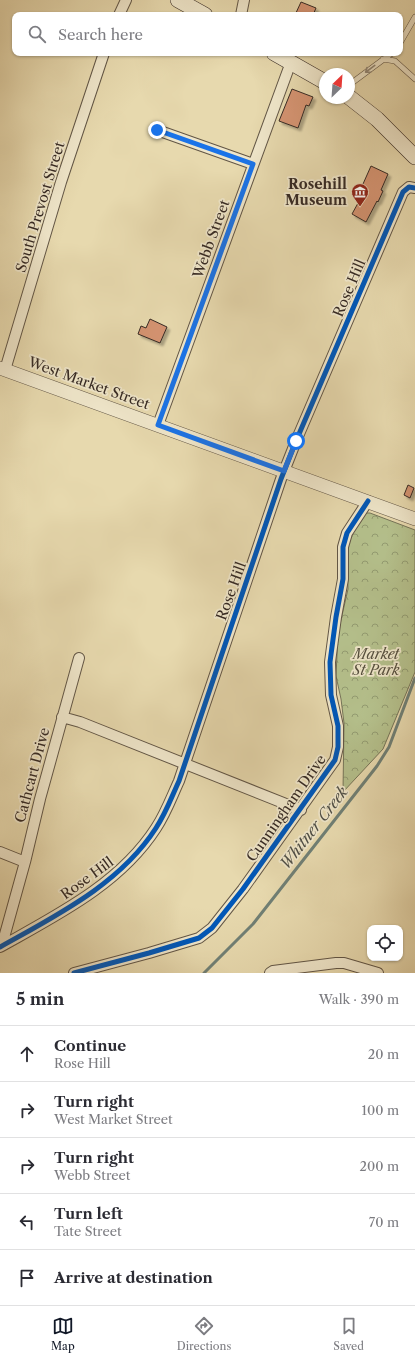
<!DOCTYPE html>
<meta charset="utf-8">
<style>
:root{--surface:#fff;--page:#f7f7f7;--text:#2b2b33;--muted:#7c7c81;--line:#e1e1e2;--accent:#111827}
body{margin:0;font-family:"Libre Caslon Text",serif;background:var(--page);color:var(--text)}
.controls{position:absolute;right:12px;bottom:12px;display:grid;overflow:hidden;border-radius:8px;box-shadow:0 1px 3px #0004}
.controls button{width:36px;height:36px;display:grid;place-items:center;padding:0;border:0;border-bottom:1px solid var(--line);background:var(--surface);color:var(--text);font:20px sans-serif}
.compass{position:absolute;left:319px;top:68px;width:36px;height:36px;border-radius:50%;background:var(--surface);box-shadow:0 1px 3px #0004;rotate:25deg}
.stop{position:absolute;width:12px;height:12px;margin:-9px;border:3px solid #1a73e8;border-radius:50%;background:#fff}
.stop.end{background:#1a73e8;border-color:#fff;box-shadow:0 1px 4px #0008}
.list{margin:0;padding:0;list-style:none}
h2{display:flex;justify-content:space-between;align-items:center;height:52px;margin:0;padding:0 16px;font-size:17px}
h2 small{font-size:13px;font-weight:400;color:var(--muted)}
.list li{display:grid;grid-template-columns:26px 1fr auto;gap:12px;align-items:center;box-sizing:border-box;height:56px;padding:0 16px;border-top:1px solid var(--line)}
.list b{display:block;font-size:15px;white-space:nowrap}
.list p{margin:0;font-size:13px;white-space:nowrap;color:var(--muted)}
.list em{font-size:13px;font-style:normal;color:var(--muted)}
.icon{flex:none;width:22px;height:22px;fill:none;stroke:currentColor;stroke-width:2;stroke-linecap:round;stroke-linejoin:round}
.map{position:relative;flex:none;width:415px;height:973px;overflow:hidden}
.search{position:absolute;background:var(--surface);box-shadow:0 1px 3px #0004;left:12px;right:12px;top:12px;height:44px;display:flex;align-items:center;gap:10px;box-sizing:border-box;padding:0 14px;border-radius:8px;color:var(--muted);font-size:15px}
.sheet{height:332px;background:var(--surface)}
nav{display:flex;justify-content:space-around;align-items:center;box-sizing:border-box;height:56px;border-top:1px solid var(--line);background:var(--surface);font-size:11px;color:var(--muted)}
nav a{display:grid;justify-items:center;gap:2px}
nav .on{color:var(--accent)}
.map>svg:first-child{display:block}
.park{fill:url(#park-crowns);stroke:#757458}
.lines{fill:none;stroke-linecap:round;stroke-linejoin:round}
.stream{stroke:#708076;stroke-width:3}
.building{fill:#d49371;stroke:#362a24;filter:url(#shadow)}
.service-casing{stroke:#625646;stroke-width:6}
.minor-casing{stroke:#625646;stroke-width:12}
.tertiary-casing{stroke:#625646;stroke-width:14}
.secondary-casing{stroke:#362a24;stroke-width:16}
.service{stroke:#efe6ca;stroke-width:5}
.minor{stroke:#efe6ca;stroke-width:10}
.tertiary{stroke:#efe6ca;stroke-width:13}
.secondary{stroke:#efe6ca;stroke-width:15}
.cycleway-casing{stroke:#efe6ca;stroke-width:8}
.cycleway{stroke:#0057b8;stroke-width:5}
.oneway{stroke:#928877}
.route{stroke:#1a73e8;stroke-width:5}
.labels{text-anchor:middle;stroke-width:3.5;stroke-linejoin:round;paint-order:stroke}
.poi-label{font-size:14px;font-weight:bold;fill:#362a24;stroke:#efe6ca;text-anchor:end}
.street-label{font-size:14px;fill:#362a24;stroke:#efe6ca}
.park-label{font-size:14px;font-style:italic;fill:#564f3e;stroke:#efe6ca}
.water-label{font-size:15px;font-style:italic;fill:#4e4e46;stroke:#efe6ca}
</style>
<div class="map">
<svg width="415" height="973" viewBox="0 0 415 973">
<defs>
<pattern id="park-crowns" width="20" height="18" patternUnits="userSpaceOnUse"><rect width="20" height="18" fill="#b4bf8b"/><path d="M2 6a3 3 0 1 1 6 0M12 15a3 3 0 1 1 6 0" fill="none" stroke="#939b71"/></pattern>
<filter id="shadow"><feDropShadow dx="3" dy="3" stdDeviation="1" flood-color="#0004"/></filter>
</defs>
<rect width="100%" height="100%" fill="#e7d9ae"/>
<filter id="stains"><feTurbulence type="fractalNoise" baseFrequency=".005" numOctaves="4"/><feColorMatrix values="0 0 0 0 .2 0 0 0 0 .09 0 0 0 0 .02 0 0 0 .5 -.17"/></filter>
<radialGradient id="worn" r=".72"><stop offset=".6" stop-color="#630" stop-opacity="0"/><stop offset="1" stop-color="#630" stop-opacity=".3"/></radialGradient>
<path class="park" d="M365,513H370L415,530V672L383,749L343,792L344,723L341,699L336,676L338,633L348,589L347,559V546L353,532Z"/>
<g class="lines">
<path class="stream" d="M204,973L253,924L377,766L389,747L415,678"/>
</g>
<path class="building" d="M301,2L316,8L313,15H295Z
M292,89L313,97L309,106L306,105L298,128L279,121Z
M371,166L388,174L381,190L383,191L378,202L377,201L366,222L352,214L363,194L359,193Z
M150,319L167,327L160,343L138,334L141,326L146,328Z
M408,485L414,488L410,498L404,495Z"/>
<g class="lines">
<g class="service-casing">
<path id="service" d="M400,43L415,17
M383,59L395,61L415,79
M349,85L392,53"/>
</g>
<g class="minor-casing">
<path id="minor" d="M119,15L126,0
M241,15L244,0
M157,130L253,164
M5,370L61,182L104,53
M158,425L291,62
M62,717L80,722L301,810
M0,852L25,862
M2,945L25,862L40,799L79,658
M0,947C57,915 120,884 156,828C166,813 172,796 179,781L281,479L296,441L403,192L409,187L415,188
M74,973L149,953L199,938L212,928L243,889L335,760L338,747V726L331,695L330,662L336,617L343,579V547L347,533L368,501
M270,973L273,971L336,963H344L378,973"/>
</g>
<g class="tertiary-casing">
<path id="tertiary" d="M0,368L415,519"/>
</g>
<g class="secondary-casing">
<path id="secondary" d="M178,0L205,15
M274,53L325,82
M349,97L377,119L415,157"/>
</g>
<use href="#service" class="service"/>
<use href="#minor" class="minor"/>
<use href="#tertiary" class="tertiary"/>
<use href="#secondary" class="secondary"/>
<g class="cycleway-casing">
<path id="cycleway" d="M0,947C57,915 120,884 156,828C166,813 172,796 179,781L281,479L296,441L403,192L409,187L415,188
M74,973L149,953L199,938L212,928L243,889L335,760L338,747V726L331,695L330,662L336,617L343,579V547L347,533L368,501"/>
</g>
<use href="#cycleway" class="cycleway"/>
</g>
<defs><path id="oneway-shaft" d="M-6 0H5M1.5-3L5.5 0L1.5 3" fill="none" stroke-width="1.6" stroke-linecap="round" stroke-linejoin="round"/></defs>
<use class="oneway" href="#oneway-shaft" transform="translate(370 69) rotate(143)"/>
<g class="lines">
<path class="route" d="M157,130L253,164L158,425L284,471L296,441"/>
</g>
<defs>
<g id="museum-pin" transform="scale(0.9)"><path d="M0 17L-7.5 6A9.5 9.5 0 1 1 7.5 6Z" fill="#8f2418" stroke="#efe6ca"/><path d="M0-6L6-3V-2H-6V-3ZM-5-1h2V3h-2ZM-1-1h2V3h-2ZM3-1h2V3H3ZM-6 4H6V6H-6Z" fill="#fff"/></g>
</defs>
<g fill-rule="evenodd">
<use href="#museum-pin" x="360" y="192"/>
</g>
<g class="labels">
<g class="poi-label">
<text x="347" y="189">Rosehill<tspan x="347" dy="16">Museum</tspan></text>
</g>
<g class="street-label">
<text transform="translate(40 207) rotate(-73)" y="5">South Prevost Street</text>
<text transform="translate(211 239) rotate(-70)" y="5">Webb Street</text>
<text transform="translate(349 288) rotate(-67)" y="5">Rose Hill</text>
<text transform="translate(89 383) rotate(20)" y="5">West Market Street</text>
<text transform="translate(231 591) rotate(-70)" y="5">Rose Hill</text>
<text transform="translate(32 775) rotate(-75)" y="5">Cathcart Drive</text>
<text transform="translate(286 808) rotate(-55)" y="5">Cunningham Drive</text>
<text transform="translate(87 878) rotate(-36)" y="5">Rose Hill</text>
</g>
<g class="park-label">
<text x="376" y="659">Market<tspan x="376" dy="16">St Park</tspan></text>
</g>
<g class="water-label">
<text transform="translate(314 828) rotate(-52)" y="5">Whitner Creek</text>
</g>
</g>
<rect width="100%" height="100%" filter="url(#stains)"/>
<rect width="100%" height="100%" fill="url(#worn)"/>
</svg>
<div class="controls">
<button><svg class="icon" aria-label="locate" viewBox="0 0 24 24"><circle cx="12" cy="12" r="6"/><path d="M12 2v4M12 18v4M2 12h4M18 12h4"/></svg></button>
</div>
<svg class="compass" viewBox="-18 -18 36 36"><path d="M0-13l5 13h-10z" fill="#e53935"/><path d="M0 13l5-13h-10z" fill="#7c7c81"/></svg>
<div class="stop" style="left:296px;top:441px"></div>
<div class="stop end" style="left:157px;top:130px"></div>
<div class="search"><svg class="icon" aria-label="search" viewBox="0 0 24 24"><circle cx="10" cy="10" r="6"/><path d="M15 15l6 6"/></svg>Search here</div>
</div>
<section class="sheet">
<h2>5 min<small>Walk · 390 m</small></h2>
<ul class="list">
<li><svg class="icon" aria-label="ahead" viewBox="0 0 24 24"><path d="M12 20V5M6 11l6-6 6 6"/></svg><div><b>Continue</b><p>Rose Hill</p></div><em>20 m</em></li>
<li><svg class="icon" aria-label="right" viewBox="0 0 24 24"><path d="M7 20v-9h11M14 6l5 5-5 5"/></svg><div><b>Turn right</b><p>West Market Street</p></div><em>100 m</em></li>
<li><svg class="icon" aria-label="right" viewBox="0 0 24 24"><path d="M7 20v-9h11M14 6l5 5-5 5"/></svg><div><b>Turn right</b><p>Webb Street</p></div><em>200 m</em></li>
<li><svg class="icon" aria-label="left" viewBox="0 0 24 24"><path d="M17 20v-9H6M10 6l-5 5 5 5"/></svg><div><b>Turn left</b><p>Tate Street</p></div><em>70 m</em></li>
<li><svg class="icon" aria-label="arrive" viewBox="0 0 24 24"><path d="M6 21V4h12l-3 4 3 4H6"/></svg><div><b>Arrive at destination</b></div></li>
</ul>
</section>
<nav>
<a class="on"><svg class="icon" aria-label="map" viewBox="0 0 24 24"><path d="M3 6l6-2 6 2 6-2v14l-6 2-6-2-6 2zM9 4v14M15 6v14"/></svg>Map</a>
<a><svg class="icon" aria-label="directions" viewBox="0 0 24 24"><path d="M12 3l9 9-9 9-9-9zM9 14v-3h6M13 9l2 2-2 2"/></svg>Directions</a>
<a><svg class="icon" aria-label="saved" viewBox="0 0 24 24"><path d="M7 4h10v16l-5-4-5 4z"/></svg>Saved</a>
</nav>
